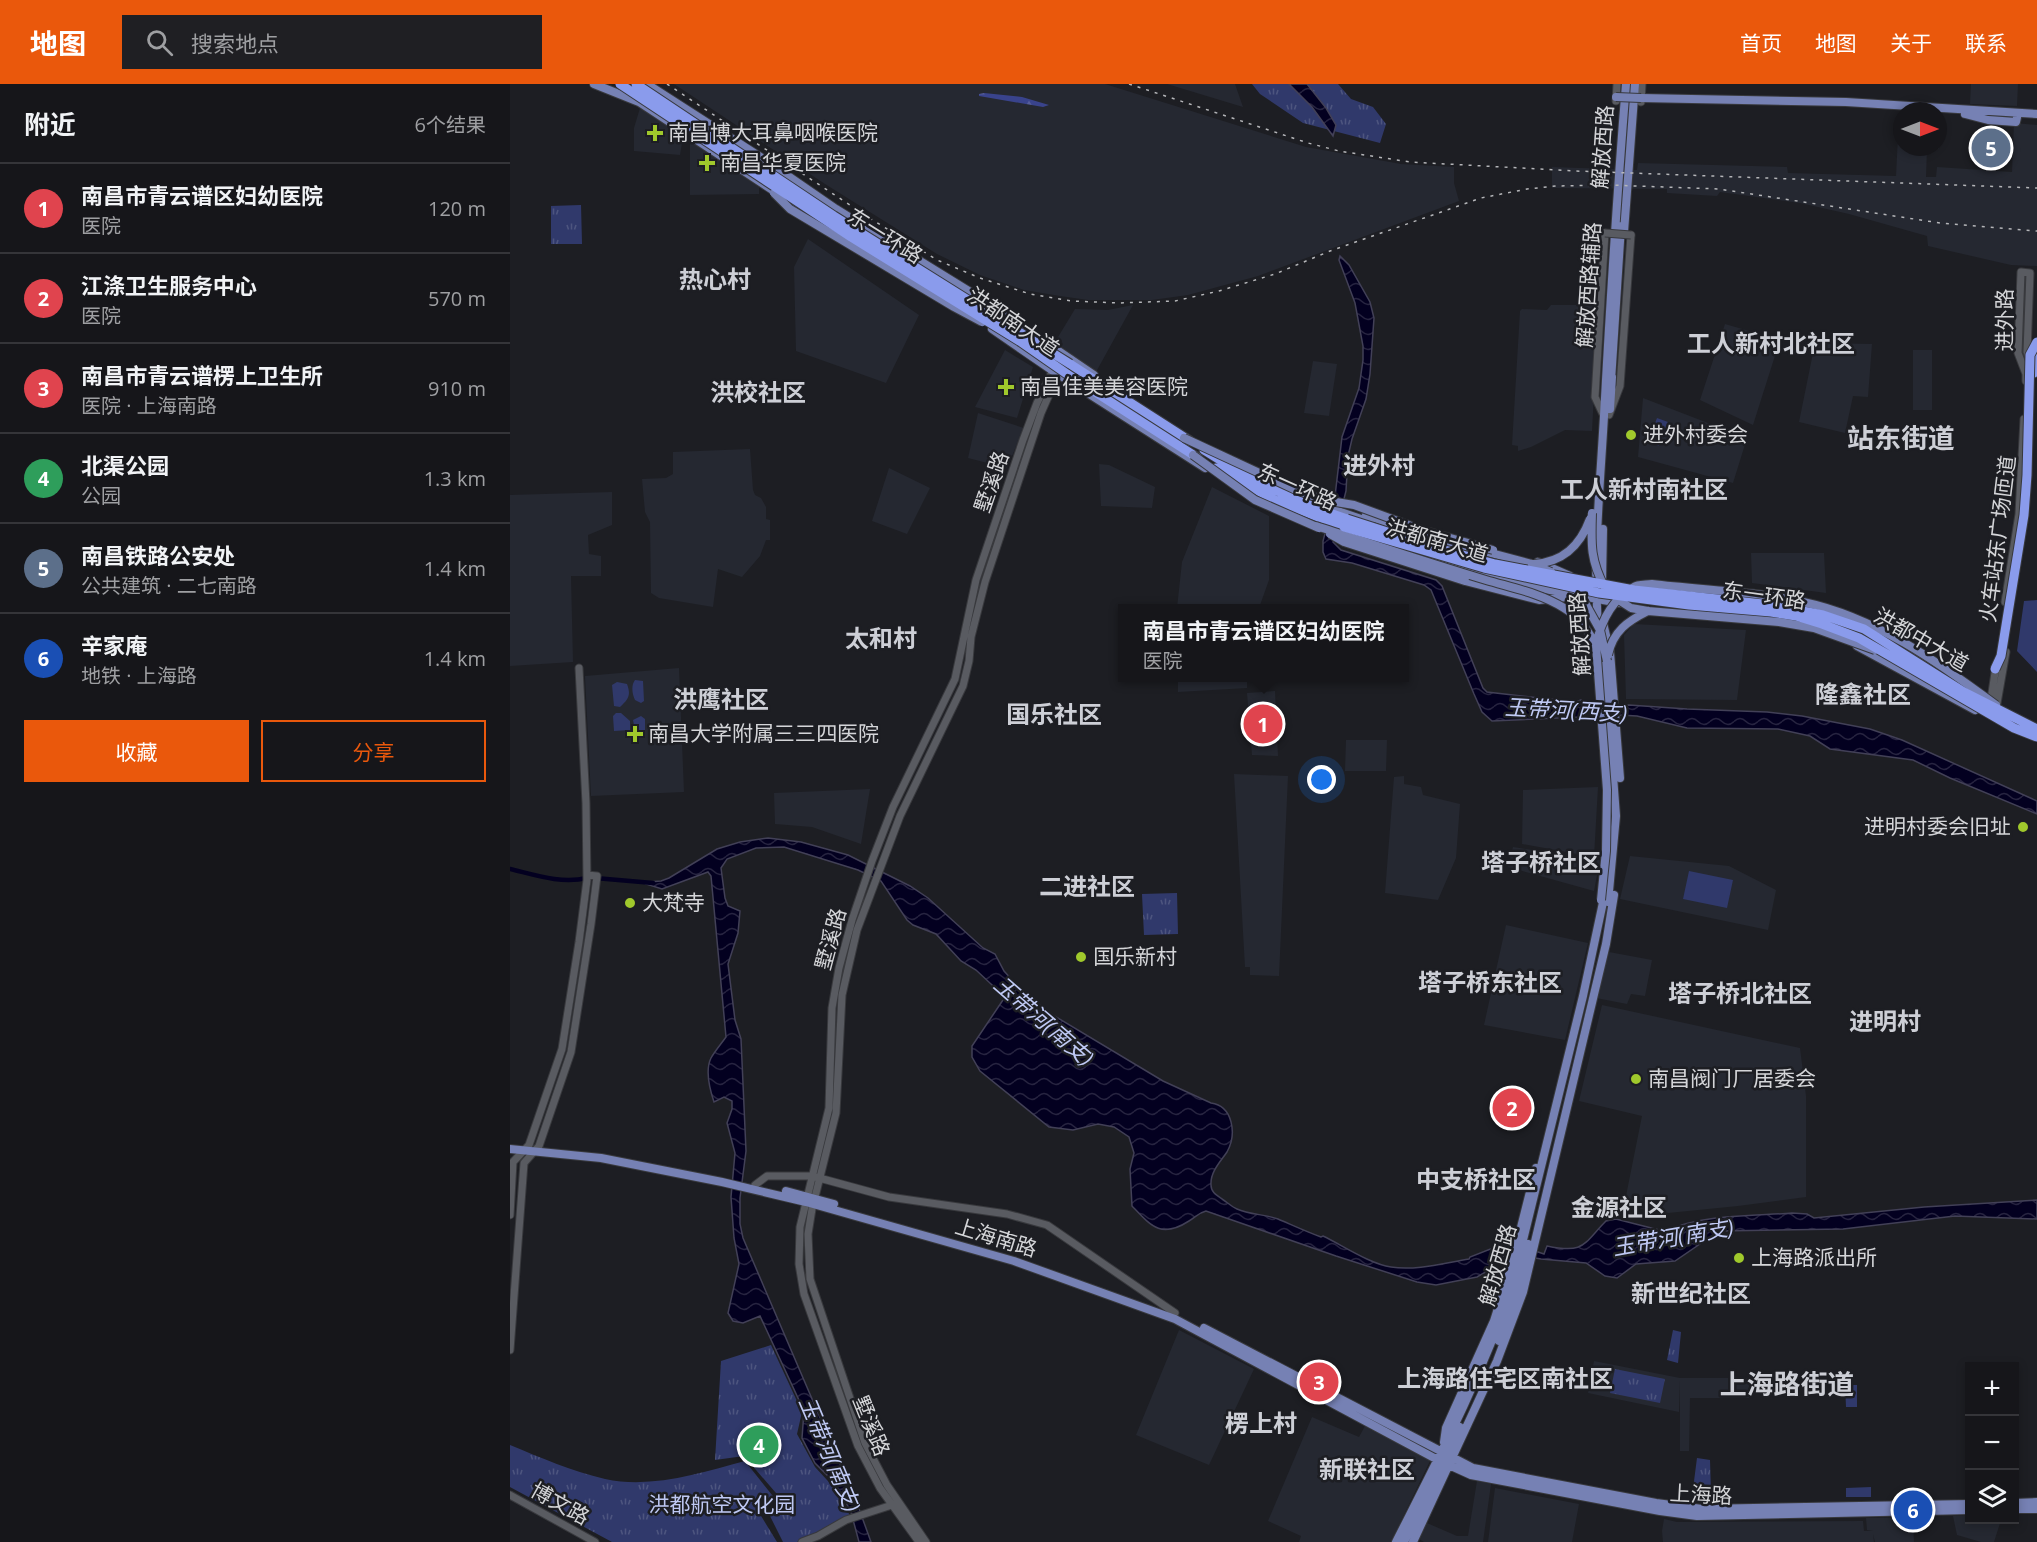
<!DOCTYPE html>
<html lang="zh">
<meta charset="utf-8">
<style>
:root{--surface:#16161a;--page:#1f1f23;--text:#f1f3f6;--muted:#9e9fa2;--line:#353539;--accent:#ea580c}
body{margin:0;font-family:"Open Sans","Noto Sans SC",sans-serif;background:var(--page);color:var(--text)}
.controls{position:absolute;right:18px;bottom:18px;display:grid;overflow:hidden;border-radius:0px;box-shadow:0 3px 9px #0003}
.controls button{width:54px;height:54px;display:grid;place-items:center;padding:0;border:0;border-bottom:2px solid var(--line);background:var(--surface);color:var(--text);font:30px sans-serif}
.compass{position:absolute;left:1383px;top:18px;width:54px;height:54px;border-radius:50%;background:var(--surface);box-shadow:0 3px 9px #0003;rotate:90deg}
.you{position:absolute;left:812px;top:696px;width:21px;height:21px;margin:-15px;border:4px solid #fff;border-radius:50%;background:#1a73e8;box-shadow:0 0 0 9px #1a73e833}
.badge{display:grid;place-items:center;width:39px;height:39px;border-radius:50%;background:var(--accent);color:#fff;font-size:20px;font-weight:700}
.pin{position:absolute;translate:-50% -50%;border:3px solid #fff;box-shadow:0 2px 6px #0006}
.popup{position:absolute;left:608px;top:520px;width:291px;height:78px;box-sizing:border-box;display:grid;place-content:center;border-radius:0px;background:var(--surface);filter:drop-shadow(0 2px 4px #0005);font-size:20px;white-space:nowrap;color:var(--muted)}
.popup b{font-size:22px;color:var(--text)}
.popup::after{content:'';position:absolute;left:50%;top:100%;margin-left:-12px;border:12px solid transparent;border-top-color:var(--surface)}
.list{margin:0;padding:0;list-style:none}
h2{display:flex;justify-content:space-between;align-items:center;height:78px;margin:0;padding:0 24px;font-size:26px}
h2 small{font-size:20px;font-weight:400;color:var(--muted)}
.list li{display:grid;grid-template-columns:39px 1fr auto;gap:18px;align-items:center;box-sizing:border-box;height:90px;padding:0 24px;border-top:2px solid var(--line)}
.list b{display:block;font-size:22px;white-space:nowrap}
.list p{margin:0;font-size:20px;white-space:nowrap;color:var(--muted)}
.list em{font-size:20px;font-style:normal;color:var(--muted)}
.actions{display:flex;gap:12px;padding:18px 24px}
.actions a{flex:1;padding:14px 0;border:2px solid var(--accent);border-radius:0px;text-align:center;font-size:21px;color:var(--accent)}
.actions .main{background:var(--accent);color:#fff}
.icon{flex:none;width:33px;height:33px;fill:none;stroke:currentColor;stroke-width:2;stroke-linecap:round;stroke-linejoin:round}
.map{position:relative;flex:none;width:1527px;height:1458px;overflow:hidden}
header{display:flex;align-items:center;gap:36px;box-sizing:border-box;height:84px;padding:0 30px;background:var(--accent);color:#fff}
header strong{font-size:28px}
nav{display:flex;gap:33px;margin-inline-start:auto;font-size:21px}
.search{width:420px;height:54px;background:var(--page);display:flex;align-items:center;gap:15px;box-sizing:border-box;padding:0 21px;border-radius:0px;color:var(--muted);font-size:22px}
main{display:flex}
aside{flex:1;background:var(--surface)}
.map>svg:first-child{display:block}
.built{fill:#252831}
.grass{fill:#30396b}
.forest{fill:url(#forest-firs)}
.park{fill:url(#park-tufts)}
.water{fill:url(#water-waves);stroke:#424057;stroke-width:1.5}
.lines{fill:none;stroke-linecap:round;stroke-linejoin:round}
.canal{stroke:#030020;stroke-width:4.5}
.minor-casing{stroke:#38393d;stroke-width:9}
.major-casing{stroke:#38393d;stroke-width:10}
.highway-casing{stroke:#38393d;stroke-width:11}
.minor{stroke:#595b61;stroke-width:7}
.major{stroke:#7681b4;stroke-width:8}
.highway{stroke:#8a9bec;stroke-width:9}
.rail{stroke:#b5b6b9;stroke-width:1.5;stroke-dasharray:3 6;stroke-linecap:butt}
.minor-bridge-casing{stroke:#38393d;stroke-width:9;stroke-linecap:butt}
.major-bridge-casing{stroke:#38393d;stroke-width:10;stroke-linecap:butt}
.highway-bridge-casing{stroke:#38393d;stroke-width:11;stroke-linecap:butt}
.minor-bridge{stroke:#595b61;stroke-width:7}
.major-bridge{stroke:#7681b4;stroke-width:8}
.highway-bridge{stroke:#8a9bec;stroke-width:9}
.poi-dot{fill:#a0c92c;stroke:#1d1e23;stroke-width:2}
.labels{text-anchor:middle;stroke-width:5;stroke-linejoin:round;paint-order:stroke}
.poi-label{font-size:21px;fill:#d4d5d8;stroke:#1d1e23;text-anchor:start}
.street-label{font-size:21px;fill:#d4d5d8;stroke:#1d1e23}
.park-label{font-size:21px;fill:#bec8f3;stroke:#1d1e23}
.water-label{font-size:22px;font-style:italic;fill:#bfc9f4;stroke:#1d1e23}
.quarter-label{font-size:24px;font-weight:bold;fill:#cdcfd6;stroke:#1d1e23}
.district-label{font-size:27px;font-weight:bold;fill:#cdcfd6;stroke:#1d1e23}
</style>
<header>
<strong>地图</strong>
<div class="search"><svg class="icon" aria-label="search" viewBox="0 0 24 24"><circle cx="10" cy="10" r="6"/><path d="M15 15l6 6"/></svg>搜索地点</div>
<nav><a>首页</a><a>地图</a><a>关于</a><a>联系</a></nav>
</header>
<main>
<aside>
<h2>附近<small>6个结果</small></h2>
<ul class="list">
<li><span class="badge" style="background:#e0444e">1</span><div><b>南昌市青云谱区妇幼医院</b><p>医院</p></div><em>120 m</em></li>
<li><span class="badge" style="background:#e0444e">2</span><div><b>江涤卫生服务中心</b><p>医院</p></div><em>570 m</em></li>
<li><span class="badge" style="background:#e0444e">3</span><div><b>南昌市青云谱楞上卫生所</b><p>医院 · 上海南路</p></div><em>910 m</em></li>
<li><span class="badge" style="background:#2e9e5b">4</span><div><b>北渠公园</b><p>公园</p></div><em>1.3 km</em></li>
<li><span class="badge" style="background:#5c6f8a">5</span><div><b>南昌铁路公安处</b><p>公共建筑 · 二七南路</p></div><em>1.4 km</em></li>
<li><span class="badge" style="background:#1a4fb4">6</span><div><b>辛家庵</b><p>地铁 · 上海路</p></div><em>1.4 km</em></li>
</ul>
<div class="actions"><a class="main">收藏</a><a>分享</a></div>
</aside>
<div class="map">
<svg width="1527" height="1458" viewBox="0 0 1527 1458">
<defs>
<pattern id="forest-firs" width="22" height="20" patternUnits="userSpaceOnUse" patternTransform="scale(1.5)"><rect width="22" height="20" fill="#39438c"/><path d="M5 1l3.5 6h-7zM16 11l3.5 6h-7z" fill="#555d9b"/></pattern>
<pattern id="park-tufts" width="24" height="20" patternUnits="userSpaceOnUse" patternTransform="scale(1.5)"><rect width="24" height="20" fill="#30396b"/><path d="M3 7l-1-3M5 7V3M7 7l1-3M15 17l-1-3M17 17v-4M19 17l1-3" fill="none" stroke="#4d557f"/></pattern>
<pattern id="water-waves" width="16" height="10" patternUnits="userSpaceOnUse" patternTransform="scale(1.5)"><rect width="16" height="10" fill="#030020"/><path d="M0 5q4-4 8 0t8 0" fill="none" stroke="#272440"/></pattern>
</defs>
<rect width="100%" height="100%" fill="#1d1e23"/>
<path class="built" d="M164,0H595L796,63L891,80L944,83V99L949,117L748,192L678,211L642,216H578L550,212L514,206L470,191L427,170L315,100Z
M657,0H725L733,23Z
M1461,0H1508L1507,22L1460,20Z
M130,24L173,53L170,71L124,67V44Z
M1389,33H1392V63H1428V35H1430L1429,65H1417L1416,93H1426L1427,83L1502,88L1504,39L1527,41V182L1501,181L1418,162L1417,152L1339,130L1290,119L1210,108L1207,112L1157,109V105L1042,104V83L1127,86L1128,79L1277,83L1278,89L1386,92Z
M180,56L249,103V110L180,111Z
M298,155L409,231L376,299L286,267L284,183Z
M1071,213L1089,217L1082,347L1055,346L1021,363L1008,367V362L1002,361L1010,227L1012,225L1037,226L1041,221H1071Z
M623,221L586,288L545,258L565,225L598,226Z
M1215,240L1270,256L1243,341L1190,316Z
M1305,259L1362,260L1358,313L1343,312L1335,349L1289,338Z
M495,266L523,283L507,334L465,323Z
M1403,266H1422V326H1403Z
M803,277L827,280L819,332L794,329Z
M1133,314L1237,354L1223,399L1128,373Z
M468,329L514,344L497,384L458,374Z
M240,365L243,406L245,411L251,414L256,423V435L260,436V456H256L250,472L232,493L208,485L203,523L149,514L141,509L140,438L135,428L132,395L156,394L163,390V368Z
M589,380L599,381L645,403L642,424L591,422Z
M379,384L420,404L397,450L362,437Z
M702,403L759,432V496L749,524H667L672,478Z
M102,408V441L78,451L79,470L91,472V492H61L63,578L0,582V411Z
M1314,469L1316,509L1242,499L1241,469Z
M1124,540L1236,546L1227,616L1116,615L1114,551Z
M169,584L174,708L81,712L75,592Z
M668,594H737V604L668,608Z
M765,607L768,672L742,671L737,609Z
M836,656H877L876,687H835Z
M724,690L778,692L769,892L740,891V883H735Z
M894,692V700L911,703L913,711L950,720L946,774L928,816L875,809L884,693Z
M1088,703L1084,773L1012,760L1013,706Z
M360,705L351,760L302,743L265,740L264,709Z
M1003,763L1090,776L1084,807L998,783Z
M1120,772L1219,782L1266,806L1258,846L1110,815Z
M996,841L1078,859L1055,956L974,941Z
M1099,868L1142,876L1135,912L1121,910L1117,920L1086,914Z
M1092,921L1290,964L1296,1012V1113L1228,1122L1158,1129L1114,1122L1132,1032L1069,1017Z
M669,1246L744,1285L699,1381L626,1351Z
M1084,1277L1170,1294H1239V1314H1180L1179,1367H1170V1296L1169,1328L1078,1309Z
M802,1333L849,1353L855,1342L920,1377L881,1458H789L791,1452L758,1437Z
M967,1397L981,1400L973,1458H914L902,1451L910,1436L947,1452H958Z
M985,1404L1069,1420L1062,1458H978Z
M1459,1431L1460,1436H1491L1484,1458H1471L1447,1451L1443,1432Z
M1403,1433L1404,1458H1365L1363,1450L1364,1458H1153L1152,1447L1154,1435L1167,1438L1353,1437L1354,1447H1363L1357,1446L1356,1434Z"/>
<path class="grass" d="M1147,334L1158,338L1149,362L1138,358Z
M1527,516V588L1507,567L1514,517Z
M125,596L133,597L134,617L131,619L125,616C122,610 121,601 125,596Z
M107,598L117,600C121,611 119,615 110,623L104,622L102,601Z
M106,629H111L120,637V646L104,647L103,632Z
M131,632L135,635V646H125L123,636Z
M1179,787L1223,796L1217,824L1173,815Z
M1335,1301H1347V1323H1336Z
M1361,1403V1413H1336V1404Z"/>
<path class="forest" d="M474,9L512,13L539,21L533,23L469,12V10Z"/>
<path class="park" d="M742,0H828L841,15L863,23L876,40L870,59L793,39L750,10Z
M71,121L72,160H41V122Z
M667,809L668,850L634,851L632,810Z
M1163,1246L1171,1248L1168,1279L1157,1276Z
M261,1261L292,1328L287,1350L305,1383L328,1408L340,1432L287,1458H273L258,1428L272,1416L234,1372L205,1376L211,1277Z
M1105,1285L1155,1295L1150,1319L1100,1309Z
M0,1361C31,1374 62,1387 95,1395C141,1405 191,1389 235,1377L266,1416L248,1427L267,1458H102L0,1403Z
M1187,1374L1200,1376L1201,1409L1183,1405Z"/>
<path class="water" d="M779,0H797L816,24L826,41L823,52L802,23Z
M830,172L839,181L860,218L864,234L860,290L856,315L842,355L838,372L836,407L823,458L831,466L926,496L932,502L973,604L977,608L1066,618L1071,616L1077,623L1119,621L1177,625L1257,628L1292,632L1360,645L1392,656L1527,717V730L1440,694L1403,676L1320,665L1300,652L1268,645L1177,644L1127,632L1076,629L1069,633L982,637L972,628L964,610L921,506L914,501L842,479L816,475L813,468V457L825,412L832,353L849,304L853,276V262L845,219L829,176Z
M258,754L291,758L338,771L400,802L418,814L473,864L485,870L494,887L515,910L546,933L653,997L701,1019C723,1022 727,1050 717,1068C711,1077 700,1088 701,1101C701,1108 706,1111 712,1115C717,1118 722,1123 727,1125C740,1131 755,1130 768,1135C782,1141 797,1148 811,1153L813,1152C832,1161 860,1180 881,1183C906,1187 934,1179 959,1175L960,1173L988,1162L1000,1163L1004,1160L1034,1170L1037,1162C1075,1170 1073,1160 1096,1137L1106,1135L1149,1146L1152,1150C1182,1130 1245,1132 1282,1129L1297,1130L1304,1134L1414,1123L1527,1116V1135L1445,1132L1333,1145L1209,1147L1165,1177L1126,1180L1107,1194L1095,1192L1076,1179L1031,1175L998,1169L984,1179L979,1186L967,1193L926,1201L907,1198L826,1172L696,1127C688,1129 686,1133 679,1137C651,1155 641,1142 622,1122L620,1085L624,1069L619,1053L604,1043L588,1040L563,1046L539,1043L470,987L462,973V962L495,913L466,886L451,877L426,850L403,841L397,836L371,797L348,786L274,763L246,764L217,775L211,784L215,814L218,822L230,827L228,849L218,880L225,936L231,955L236,1067L230,1114V1140L233,1154L348,1422L361,1458H349L341,1428L331,1409L323,1397L305,1379L292,1354L294,1327L250,1232L233,1239L223,1237L218,1229L229,1180L224,1154L221,1113L225,1069L217,1039L222,1025V1017L214,1013L204,1018C200,1006 195,986 201,974C205,967 211,960 216,953L201,792L198,788L152,805L136,800L138,798L151,797L159,794L207,765L230,758Z"/>
<g class="lines">
<path class="canal" d="M0,785C25,791 51,800 77,794
M85,794L143,799"/>
<g class="minor-casing">
<path id="minor" d="M1106,17L1107,0
M1131,18L1132,0
M1516,297V290L1508,269L1511,188L1520,189L1517,268L1519,274
M1093,330L1085,313L1095,149
M1099,331L1110,302L1121,151
M1495,518L1509,430L1514,335
M1480,622L1486,582
M1486,625L1496,568
M245,1101L257,1092H302L379,1113L497,1130L537,1141L665,1229
M0,1131L3,1078L19,1061L52,965L69,858L77,796L76,719L69,584
M0,1266L14,1079L29,1062L61,968L81,840L87,792L77,791
M0,1411L85,1458
M292,1458L308,1452L336,1436L382,1421
M409,1458L370,1404L348,1362L294,1210L289,1180L290,1143L319,1024L322,924L329,884L342,836L362,777L383,723L445,595L466,496L513,356L527,319L544,284
M416,1458L377,1401L355,1359L300,1195L298,1150L302,1125L326,1029L332,911L347,846L390,732L453,602L459,577L461,553L475,498L531,329L546,295L561,275"/>
</g>
<g class="major-casing">
<path id="major" d="M84,0L129,18L314,140
M137,0L255,76L326,125L478,219L584,291
M1131,14L1336,18L1527,30
M1455,30L1478,36L1506,38L1508,29
M1114,148L1125,0
M482,245L543,287L695,384
M1101,297L1111,142
M1100,325L1102,293
M810,421L860,438
M856,431L906,449L1022,480
M923,476L1035,505L1109,519
M1028,478L1060,492
M955,497L1029,516L1057,513
M1092,498L1093,445
M1093,539L1100,568L1110,694
M1088,541C1083,472 1090,402 1094,332C1100,221 1107,111 1116,0
M1379,554L1437,590
M1347,562L1465,626
M1094,571L1106,732L1098,818
M0,1065L91,1074L212,1098L296,1118L504,1177L665,1235L928,1376L961,1391L1150,1427L1187,1432L1460,1426
M276,1107L324,1120
M694,1244L963,1384L1146,1419L1192,1425L1460,1420
M989,1257L1007,1207L1018,1160
M934,1358L936,1344L984,1237L1000,1187L1026,1084
M1504,1419L1527,1418
M1504,1425H1527
M886,1458C928,1375 971,1294 1001,1205L1073,912L1095,809
M894,1458L950,1343
M903,1458L987,1277L1013,1208L1096,860L1104,811"/>
</g>
<g class="highway-casing">
<path id="highway" d="M560,280L680,357
M1524,289L1527,272
M557,290L688,374
M694,366C739,395 786,418 837,435
M706,384L765,416L834,443"/>
</g>
<use href="#minor" class="minor"/>
<use href="#major" class="major"/>
<use href="#highway" class="highway"/>
<path class="rail" d="M157,0L361,135L427,176L470,194L520,210L561,217L608,219L665,217L709,207L765,190L820,167L971,114L1017,105L1046,102L1099,101L1209,105L1430,139L1527,147
M619,0L798,59L829,67L900,78L1066,87L1527,104"/>
<g class="minor-bridge-casing">
<path id="minor-bridge" d="M1095,149L1121,151"/>
</g>
<g class="major-bridge-casing">
<path id="major-bridge" d="M1106,13L1131,14
M264,109L280,125L444,223L472,238
M674,354L786,406L814,416L844,421L912,446L983,466
M683,371L745,416L809,444
M1082,429C1081,460 1080,476 1095,504
M806,442C862,460 919,479 976,496C1003,504 1030,509 1054,524C1069,533 1077,545 1086,561
M820,450L834,458L955,497
M1022,480L1041,488
M1024,480C1053,478 1070,462 1080,435
M1065,501L1090,546L1097,577
M1107,515L1121,524L1138,527L1269,538L1304,544L1365,566
M1098,571C1103,547 1118,537 1138,527
M1091,816L1096,767L1097,706L1086,561C1091,537 1101,516 1124,503C1128,500 1136,501 1142,500C1192,506 1244,507 1293,518C1365,533 1428,578 1486,621"/>
</g>
<g class="highway-bridge-casing">
<path id="highway-bridge" d="M110,0L341,153L511,258L557,290
M126,0L324,132L560,280
M837,435L924,463L985,480L1124,506L1262,521L1313,531L1354,545L1454,608L1527,645
M834,443L974,484L1089,509L1179,521L1261,528L1286,532L1312,540L1349,554L1504,644L1527,653
M1485,585L1491,572L1514,431L1517,391L1520,271L1527,258"/>
</g>
<use href="#minor-bridge" class="minor-bridge"/>
<use href="#major-bridge" class="major-bridge"/>
<use href="#highway-bridge" class="highway-bridge"/>
</g>
<g class="poi-dot">
<path d="M142 40h6v6h6v6h-6v6h-6v-6h-6v-6h6z"/>
<path d="M194 70h6v6h6v6h-6v6h-6v-6h-6v-6h6z"/>
<path d="M493 294h6v6h6v6h-6v6h-6v-6h-6v-6h6z"/>
<circle cx="1121" cy="351" r="6"/>
<path d="M122 641h6v6h6v6h-6v6h-6v-6h-6v-6h6z"/>
<circle cx="1513" cy="743" r="6"/>
<circle cx="120" cy="819" r="6"/>
<circle cx="571" cy="873" r="6"/>
<circle cx="1126" cy="995" r="6"/>
<circle cx="1229" cy="1174" r="6"/>
</g>
<g class="labels">
<g class="poi-label">
<text x="158" y="56">南昌博大耳鼻咽喉医院</text>
<text x="210" y="86">南昌华夏医院</text>
<text x="510" y="310">南昌佳美美容医院</text>
<text x="1133" y="358">进外村委会</text>
<text x="138" y="657">南昌大学附属三三四医院</text>
<text x="1501" y="750" text-anchor="end">进明村委会旧址</text>
<text x="132" y="826">大梵寺</text>
<text x="583" y="880">国乐新村</text>
<text x="1138" y="1002">南昌阀门厂居委会</text>
<text x="1241" y="1181">上海路派出所</text>
</g>
<g class="street-label">
<text transform="translate(1093 63) rotate(-86)" y="7">解放西路</text>
<text transform="translate(375 152) rotate(32)" y="7">东一环路</text>
<text transform="translate(1079 201) rotate(-86)" y="7">解放西路辅路</text>
<text transform="translate(1495 236) rotate(-90)" y="7">进外路</text>
<text transform="translate(503 238) rotate(34)" y="7">洪都南大道</text>
<text transform="translate(482 398) rotate(-71)" y="7">墅溪路</text>
<text transform="translate(787 403) rotate(24)" y="7">东一环路</text>
<text transform="translate(1488 455) rotate(-83)" y="7">火车站东广场匝道</text>
<text transform="translate(927 457) rotate(16)" y="7">洪都南大道</text>
<text transform="translate(1254 512) rotate(8)" y="7">东一环路</text>
<text transform="translate(1070 550) rotate(-94)" y="7">解放西路</text>
<text transform="translate(1411 556) rotate(30)" y="7">洪都中大道</text>
<text transform="translate(321 855) rotate(-75)" y="7">墅溪路</text>
<text transform="translate(486 1154) rotate(17)" y="7">上海南路</text>
<text transform="translate(988 1181) rotate(-74)" y="7">解放西路</text>
<text transform="translate(361 1342) rotate(68)" y="7">墅溪路</text>
<text transform="translate(1191 1411) rotate(3)" y="7">上海路</text>
<text transform="translate(50 1420) rotate(29)" y="7">博文路</text>
</g>
<g class="park-label">
<text x="212" y="1428">洪都航空文化园</text>
</g>
<g class="water-label">
<text transform="translate(1056 626) rotate(3)" y="8">玉带河(西支)</text>
<text transform="translate(534 937) rotate(41)" y="8">玉带河(南支)</text>
<text transform="translate(1163 1153) rotate(-10)" y="8">玉带河(南支)</text>
<text transform="translate(320 1370) rotate(67)" y="8">玉带河(南支)</text>
</g>
<g class="quarter-label">
<text x="205" y="204">热心村</text>
<text x="1261" y="268">工人新村北社区</text>
<text x="248" y="317">洪校社区</text>
<text x="869" y="390">进外村</text>
<text x="1134" y="414">工人新村南社区</text>
<text x="371" y="563">太和村</text>
<text x="1353" y="619">隆鑫社区</text>
<text x="211" y="624">洪鹰社区</text>
<text x="544" y="639">国乐社区</text>
<text x="1031" y="787">塔子桥社区</text>
<text x="577" y="811">二进社区</text>
<text x="980" y="907">塔子桥东社区</text>
<text x="1230" y="918">塔子桥北社区</text>
<text x="1375" y="946">进明村</text>
<text x="966" y="1104">中支桥社区</text>
<text x="1109" y="1132">金源社区</text>
<text x="1181" y="1218">新世纪社区</text>
<text x="995" y="1303">上海路住宅区南社区</text>
<text x="751" y="1348">楞上村</text>
<text x="857" y="1394">新联社区</text>
</g>
<g class="district-label">
<text x="1391" y="364">站东街道</text>
<text x="1277" y="1310">上海路街道</text>
</g>
</g>
</svg>
<div class="controls">
<button>+</button>
<button>−</button>
<button><svg class="icon" aria-label="layers" viewBox="0 0 24 24"><path d="M12 4l9 5-9 5-9-5zM3 14l9 5 9-5"/></svg></button>
</div>
<svg class="compass" viewBox="-18 -18 36 36"><path d="M0-13l5 13h-10z" fill="#e53935"/><path d="M0 13l5-13h-10z" fill="#9e9fa2"/></svg>
<div class="you"></div>
<div class="pin badge" style="left:753px;top:640px;background:#e0444e">1</div>
<div class="popup"><b>南昌市青云谱区妇幼医院</b>医院</div>
<div class="pin badge" style="left:1002px;top:1024px;background:#e0444e">2</div>
<div class="pin badge" style="left:809px;top:1298px;background:#e0444e">3</div>
<div class="pin badge" style="left:249px;top:1361px;background:#2e9e5b">4</div>
<div class="pin badge" style="left:1481px;top:64px;background:#5c6f8a">5</div>
<div class="pin badge" style="left:1403px;top:1426px;background:#1a4fb4">6</div>
</div>
</main>
